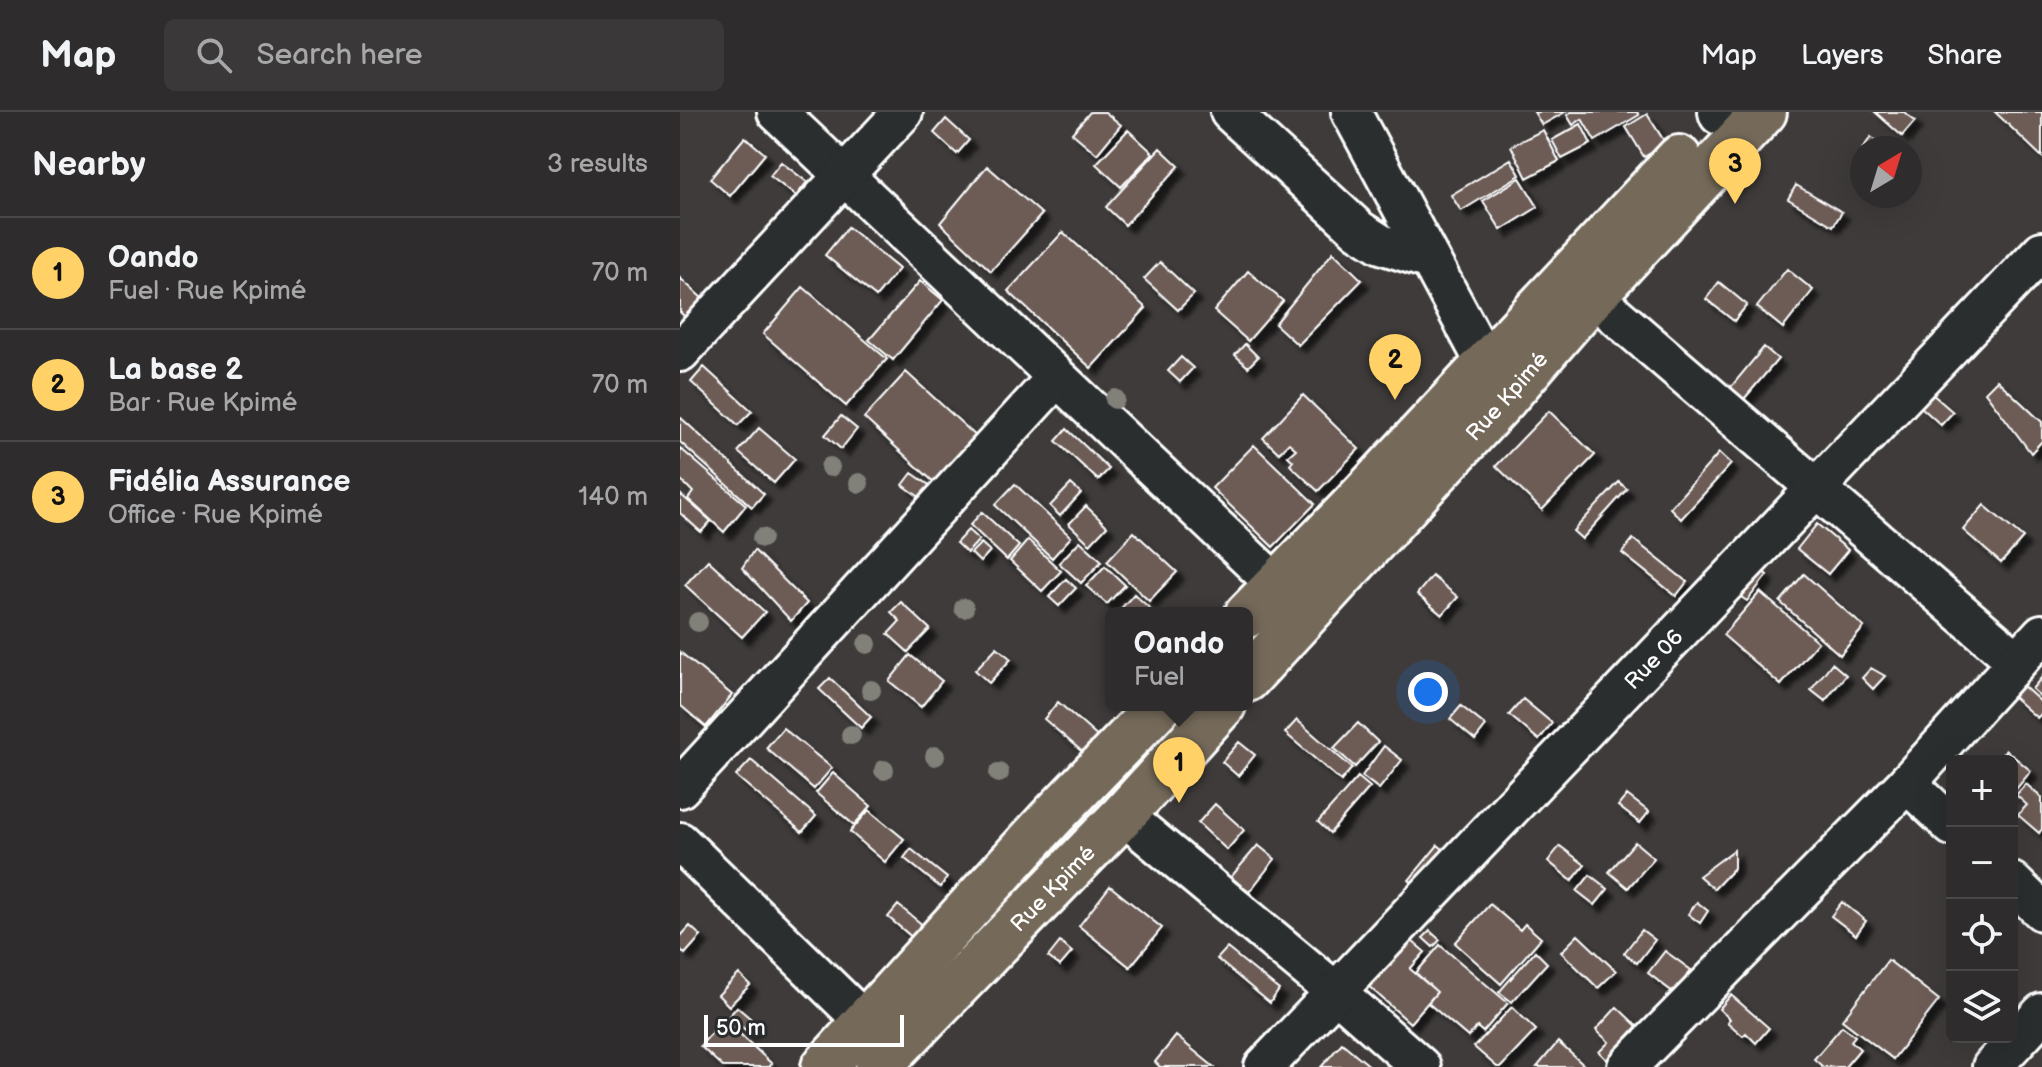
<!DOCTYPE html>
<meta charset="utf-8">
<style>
:root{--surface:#2e2c2c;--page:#3a3838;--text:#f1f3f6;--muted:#a7a7a9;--line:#494848;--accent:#ffd166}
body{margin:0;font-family:"Balsamiq Sans",sans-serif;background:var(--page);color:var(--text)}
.controls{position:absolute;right:24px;bottom:24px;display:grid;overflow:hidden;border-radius:12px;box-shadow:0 8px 32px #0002}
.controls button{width:72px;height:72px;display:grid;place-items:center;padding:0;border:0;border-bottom:2px solid var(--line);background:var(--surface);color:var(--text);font:40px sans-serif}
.compass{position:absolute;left:1170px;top:24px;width:72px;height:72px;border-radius:50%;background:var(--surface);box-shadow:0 8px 32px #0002;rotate:38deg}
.scale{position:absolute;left:24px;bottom:20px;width:200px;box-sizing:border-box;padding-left:8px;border:4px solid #fff;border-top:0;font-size:22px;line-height:28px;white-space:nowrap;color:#fff;-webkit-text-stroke:6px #2a2d2e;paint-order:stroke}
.you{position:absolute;left:748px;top:580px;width:28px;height:28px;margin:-20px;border:6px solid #fff;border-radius:50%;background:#1a73e8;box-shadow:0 0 0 12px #1a73e833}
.badge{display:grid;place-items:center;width:52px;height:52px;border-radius:50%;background:var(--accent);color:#111;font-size:26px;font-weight:700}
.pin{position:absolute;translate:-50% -66px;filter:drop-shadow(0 2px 4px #0008)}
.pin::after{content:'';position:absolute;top:42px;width:28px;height:24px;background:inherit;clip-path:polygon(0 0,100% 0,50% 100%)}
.popup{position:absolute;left:425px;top:495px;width:148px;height:104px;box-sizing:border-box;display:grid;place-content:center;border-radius:12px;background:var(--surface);filter:drop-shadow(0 2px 6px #0005);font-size:26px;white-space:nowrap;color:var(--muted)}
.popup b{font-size:30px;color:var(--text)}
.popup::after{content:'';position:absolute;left:50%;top:100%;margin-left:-16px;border:16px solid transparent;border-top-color:var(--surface)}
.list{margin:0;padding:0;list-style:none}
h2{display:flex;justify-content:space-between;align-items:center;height:104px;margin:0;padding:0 32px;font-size:34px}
h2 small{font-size:26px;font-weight:400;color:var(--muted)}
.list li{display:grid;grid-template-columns:52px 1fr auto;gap:24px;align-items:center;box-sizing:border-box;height:112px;padding:0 32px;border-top:2px solid var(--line)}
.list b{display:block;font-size:30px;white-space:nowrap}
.list p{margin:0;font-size:26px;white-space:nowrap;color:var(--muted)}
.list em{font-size:26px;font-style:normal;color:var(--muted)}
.icon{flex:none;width:44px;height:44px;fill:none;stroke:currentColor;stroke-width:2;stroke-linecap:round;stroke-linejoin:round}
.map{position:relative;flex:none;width:1362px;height:955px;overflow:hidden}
header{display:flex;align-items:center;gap:48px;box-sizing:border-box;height:112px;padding:0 40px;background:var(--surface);border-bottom:2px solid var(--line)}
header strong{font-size:38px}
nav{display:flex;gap:44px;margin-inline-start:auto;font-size:28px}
.search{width:560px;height:72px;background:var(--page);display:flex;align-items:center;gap:20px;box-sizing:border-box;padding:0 28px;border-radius:12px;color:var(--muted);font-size:30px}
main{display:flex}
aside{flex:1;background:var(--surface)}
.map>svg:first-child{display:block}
.building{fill:#6d5c56;stroke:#fff;stroke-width:2;filter:url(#shadow)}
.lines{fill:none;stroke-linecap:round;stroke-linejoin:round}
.minor-casing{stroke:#fff;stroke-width:44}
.major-casing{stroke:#fff;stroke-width:50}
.minor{stroke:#2a2d2e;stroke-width:38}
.major{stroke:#746a5a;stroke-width:44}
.tree{fill:#81817a}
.labels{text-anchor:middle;stroke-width:8;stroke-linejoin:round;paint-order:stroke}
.street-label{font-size:22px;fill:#fff;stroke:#2a2d2e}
</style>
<header>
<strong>Map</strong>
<div class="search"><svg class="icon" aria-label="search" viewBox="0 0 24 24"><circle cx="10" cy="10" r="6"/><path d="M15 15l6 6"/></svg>Search here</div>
<nav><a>Map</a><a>Layers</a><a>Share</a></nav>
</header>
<main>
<aside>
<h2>Nearby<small>3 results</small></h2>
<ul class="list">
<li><span class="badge">1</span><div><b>Oando</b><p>Fuel · Rue Kpimé</p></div><em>70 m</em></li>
<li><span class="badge">2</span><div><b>La base 2</b><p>Bar · Rue Kpimé</p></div><em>70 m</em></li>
<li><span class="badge">3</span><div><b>Fidélia Assurance</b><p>Office · Rue Kpimé</p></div><em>140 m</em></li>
</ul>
</aside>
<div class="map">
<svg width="1362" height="955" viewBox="0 0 1362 955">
<defs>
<filter id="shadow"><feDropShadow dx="7" dy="7" stdDeviation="2" flood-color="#0009"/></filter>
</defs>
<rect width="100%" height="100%" fill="#3e3b3a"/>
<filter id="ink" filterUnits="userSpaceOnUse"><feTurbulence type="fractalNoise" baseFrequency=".0125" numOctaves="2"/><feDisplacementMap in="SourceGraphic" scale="16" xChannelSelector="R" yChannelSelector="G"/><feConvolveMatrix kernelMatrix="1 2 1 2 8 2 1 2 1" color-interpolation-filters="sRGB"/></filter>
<g filter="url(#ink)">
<path class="building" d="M410,0H425L441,13L417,42L392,21Z
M854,0H885L862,13Z
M891,0H957L959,3L915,29L902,7L893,13L887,3Z
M1195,0H1224L1235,9L1222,24Z
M1315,0H1362V45Z
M967,2L986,32L964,45L946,15Z
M266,7L289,28L277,42L254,21Z
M901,12L911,32L882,47L872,28Z
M448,18L473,41L441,75L416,52Z
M863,18L879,49L847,66L831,34Z
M65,25L85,42L50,84L30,67Z
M1191,25L1205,36H1183Z
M480,36L499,54L445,113L426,95Z
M831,47L840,63L781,99L771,83Z
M101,50L127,70L116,84L90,64Z
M307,54L362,102L311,159L260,111Z
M840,66L858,95L821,118L803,89Z
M1116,73L1162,100L1153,114L1108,87Z
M168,115L219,157L196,185L145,143Z
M383,120L466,196L411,256L328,179Z
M653,140L682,168L618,233L595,212Z
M480,150L514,182L498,198L464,167Z
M1107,157L1133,178L1103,216L1077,195Z
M568,159L603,189L568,229L534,199Z
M0,166L23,187L6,206L0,200Z
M240,169L263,188L213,248L189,228Z
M1039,170L1067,193L1054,209L1026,187Z
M123,175L207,247L166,294L83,222Z
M565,232L578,245L568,255L555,243Z
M1084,235L1098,247L1064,287L1050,276Z
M501,245L513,256L500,270L488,259Z
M24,255L72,299L58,313L11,270Z
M226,260L298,326L256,372L184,306Z
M1317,268L1362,310V329L1351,341L1305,280Z
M1251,281L1273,300L1261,313L1240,294Z
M623,283L679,337L638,379L610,353L613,349L608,344L616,337L609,331L599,341L583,326Z
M869,299L915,343L862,398L816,354Z
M161,304L177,317L161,337L145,323Z
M0,305L84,382L72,395L0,330Z
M79,316L115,347L94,371L58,340Z
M387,317L429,357L418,368L376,329Z
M574,333L635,392L593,435L532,376Z
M0,336L66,393L44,420L8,387L13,380L0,367Z
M1039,341L1051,352L1001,407L990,396Z
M232,361L252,375L242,387L223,373Z
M939,370L947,377L902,427L893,419Z
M335,372L391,425L372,446L315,393Z
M391,372L401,381L380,404L370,394Z
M0,382L31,409L21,420L0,401Z
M1304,393L1343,426L1321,451L1283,418Z
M406,394L427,414L410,432L389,412Z
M302,400L339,434L327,448L290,413Z
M1137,412L1168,438L1148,462L1117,437Z
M288,418L299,428L287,441L276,431Z
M454,420L497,460L469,489L427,449Z
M953,427L1007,470L996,484L942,441Z
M348,428L381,459L362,479L330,449Z
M400,429L422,449L401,471L379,451Z
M301,431L310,439L300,450L291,441Z
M74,438L127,491L111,509L62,456Z
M28,448L85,500L62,525L5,473Z
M425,454L445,473L427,492L406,474Z
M1079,456L1087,463L1067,489L1058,483Z
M1124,462L1184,515L1160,543L1100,490Z
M752,464L778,485L762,503L737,482Z
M386,467L396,476L379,494L369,485Z
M1080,480L1138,530L1101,573L1043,523Z
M454,482L475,501H437Z
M221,490L250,517L228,540L208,522L220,509L211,500Z
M317,535L331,547L309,571L295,558Z
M0,540L52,583L26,615L0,593Z
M230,543L262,569L241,595L209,569Z
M1152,551L1166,563L1145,589L1131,578Z
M1191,556L1205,564L1193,577L1182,566Z
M1362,565V586L1352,577Z
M150,566L191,605L181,616L139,577Z
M1342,573L1362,591V601L1357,606L1332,584Z
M843,587L872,611L859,628L829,603Z
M378,590L420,627L406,643L364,607Z
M781,594L806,614L795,628L770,607Z
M617,608L672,656L661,669L605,621Z
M678,611L698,630L675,655L654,636Z
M103,616L152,656L134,677L86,636Z
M559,630L575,643L558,664L542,650Z
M704,634L722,648L699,677L682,664Z
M1326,638L1351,659L1332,682V649H1316Z
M71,648L136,704L122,720L56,664Z
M153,661L191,694L174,713L136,681Z
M678,665L690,675L650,721L638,710Z
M1346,672L1362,686V717L1359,721L1338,703L1347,693L1336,683Z
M947,683L969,700L960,711L938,694Z
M535,692L564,718L547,738L518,711Z
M189,698L224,727L205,750L170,720Z
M955,730L974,746L948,776L929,760Z
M578,733L595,747L569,780L551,765Z
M758,733L770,743L741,778L729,768Z
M880,734L905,753L892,769L868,749Z
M231,737L267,766L260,775L224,746Z
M1054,738V756L1034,777L1019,764Z
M910,763L928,777L915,793L897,779Z
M430,774L482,816L450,855L399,814Z
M1017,790L1028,799L1020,811L1008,802Z
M1162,790L1186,809L1176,823L1151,804Z
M810,792L840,818L845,812L861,826L821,872L775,831Z
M218,793L244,814L233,826L208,805Z
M10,814L21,824L5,842L0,837V825Z
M962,818L975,828L957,851L944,841Z
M750,819L760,828L753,835L743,826Z
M898,823L936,859L918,876L881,840Z
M726,824L745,840L730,857L757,880L730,911L685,871Z
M380,830L392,840L380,854L368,845Z
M760,833L828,891L803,920L797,915L788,925L748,891L757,880L736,861Z
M547,836L599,878L590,891L537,847Z
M855,839L867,851L832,890L819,880Z
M985,839L1011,858L994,881L968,861Z
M1208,848L1259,888L1213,947L1162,908Z
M59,862L70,873L49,894L38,883Z
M1051,883L1089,916L1076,931L1066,921L1063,924L1047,910L1050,907L1039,897Z
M57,895L76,911L68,920L49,904Z
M832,895L856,918L821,955H817L794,935Z
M937,895L957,914L927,948L919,940L929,930L916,918Z
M44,907L92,952L89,955H43L20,934Z
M1162,914L1175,924L1171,929L1180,937L1165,955H1143L1134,947Z
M496,924L534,955H480L475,950Z
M878,930L906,955H857Z
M662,931L691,955H641Z"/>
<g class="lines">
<g class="minor-casing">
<g id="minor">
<path d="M97,0L597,473"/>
<path d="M550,0L679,118L701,132L750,148"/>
<path d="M671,0L806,252"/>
<path d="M1038,0L1039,3"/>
<path d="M913,184L1337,549"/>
<path d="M0,240L223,0"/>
<path d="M1227,671L1272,714"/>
<path d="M0,676L376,266"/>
<path d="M443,703L656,880L741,955"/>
<path d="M0,730L185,910"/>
<path d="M1332,770L1362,799"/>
<path id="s1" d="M584,955L1362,139"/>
<path d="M947,955L1227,671L1362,522"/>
<path d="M1312,955L1362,901"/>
</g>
</g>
<g class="major-casing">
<g id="major">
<path d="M567,503L671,396L999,46"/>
<path id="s2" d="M567,567L826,285L913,184L1084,0"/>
<path d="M144,955L370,707L480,593"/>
<path id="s3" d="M198,955L443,703L543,593"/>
</g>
</g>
<use href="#minor" class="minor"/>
<use href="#major" class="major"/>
</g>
<g class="tree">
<circle cx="435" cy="287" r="10"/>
<circle cx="150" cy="355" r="10"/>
<circle cx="179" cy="371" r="10"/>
<circle cx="82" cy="426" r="10"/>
<circle cx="284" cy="496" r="10"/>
<circle cx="18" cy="510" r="10"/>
<circle cx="187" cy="532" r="10"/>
<circle cx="191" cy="578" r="10"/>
<circle cx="171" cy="623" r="10"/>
<circle cx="255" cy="644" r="10"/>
<circle cx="204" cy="658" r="10"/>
<circle cx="319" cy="661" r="10"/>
</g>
</g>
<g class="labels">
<g class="street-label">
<text dy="8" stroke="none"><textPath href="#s2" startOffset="384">Rue Kpimé</textPath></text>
<text dy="8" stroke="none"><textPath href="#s1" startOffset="564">Rue 06</textPath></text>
<text dy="8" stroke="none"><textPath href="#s3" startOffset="250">Rue Kpimé</textPath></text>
</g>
</g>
</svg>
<div class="controls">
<button>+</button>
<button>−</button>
<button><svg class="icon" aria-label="locate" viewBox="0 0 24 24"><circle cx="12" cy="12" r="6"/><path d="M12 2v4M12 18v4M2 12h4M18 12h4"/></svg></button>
<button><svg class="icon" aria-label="layers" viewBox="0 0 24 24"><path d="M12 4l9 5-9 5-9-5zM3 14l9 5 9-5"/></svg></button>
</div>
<svg class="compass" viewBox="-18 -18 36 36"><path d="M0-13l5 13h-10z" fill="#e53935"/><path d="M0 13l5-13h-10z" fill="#a7a7a9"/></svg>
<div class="scale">50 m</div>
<div class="you"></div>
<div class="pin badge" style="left:499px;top:691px">1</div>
<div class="popup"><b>Oando</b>Fuel</div>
<div class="pin badge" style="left:715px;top:288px">2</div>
<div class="pin badge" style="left:1055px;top:92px">3</div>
</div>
</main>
